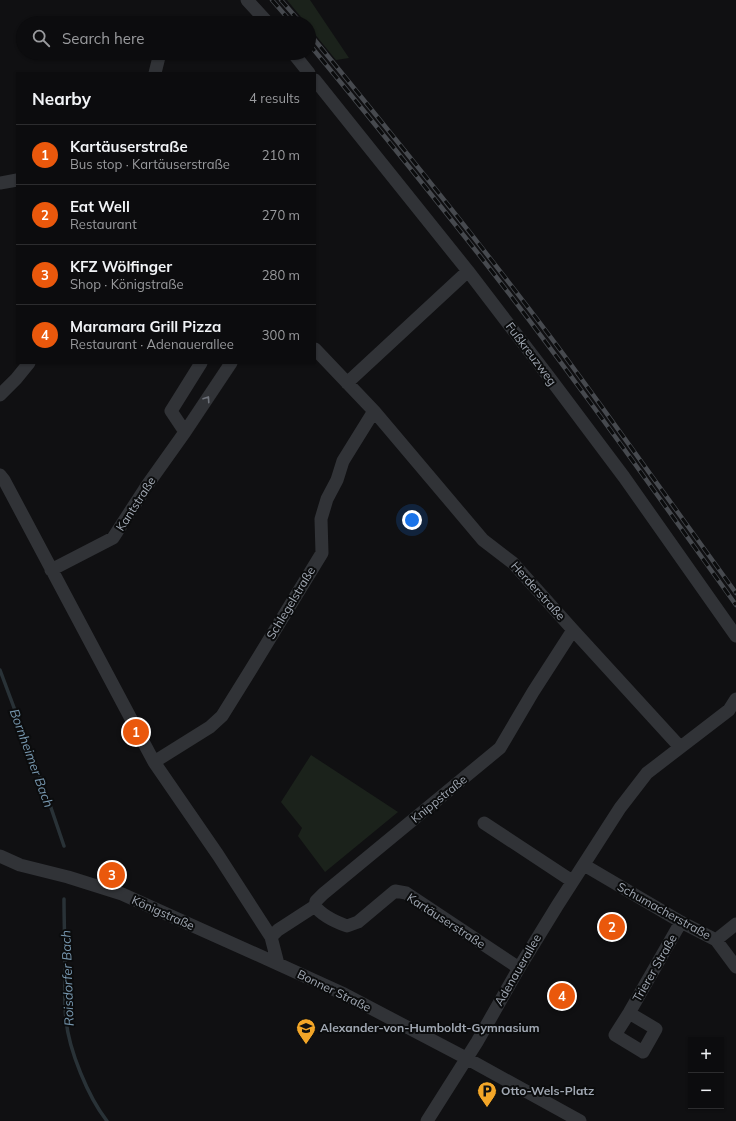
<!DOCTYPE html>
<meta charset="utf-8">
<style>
:root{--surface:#0c0c0e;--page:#1a1a1c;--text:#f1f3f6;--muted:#9a9b9e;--line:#2c2c2e;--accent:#ea580c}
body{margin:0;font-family:Mulish,sans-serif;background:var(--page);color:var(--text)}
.controls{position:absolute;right:12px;bottom:12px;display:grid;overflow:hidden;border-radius:0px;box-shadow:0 1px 3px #0004}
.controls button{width:36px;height:36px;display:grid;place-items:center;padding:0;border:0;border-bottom:1px solid var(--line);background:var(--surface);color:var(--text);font:20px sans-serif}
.you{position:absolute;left:412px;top:520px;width:14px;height:14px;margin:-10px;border:3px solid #fff;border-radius:50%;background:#1a73e8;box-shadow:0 0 0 6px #1a73e833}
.badge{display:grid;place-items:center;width:26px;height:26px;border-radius:50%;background:var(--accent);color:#fff;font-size:13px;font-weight:700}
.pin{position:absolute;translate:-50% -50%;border:2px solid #fff;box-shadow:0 1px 4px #0006}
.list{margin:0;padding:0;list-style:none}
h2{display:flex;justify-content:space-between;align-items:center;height:52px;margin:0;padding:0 16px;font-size:17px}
h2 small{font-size:13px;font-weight:400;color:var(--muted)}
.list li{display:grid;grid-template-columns:26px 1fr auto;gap:12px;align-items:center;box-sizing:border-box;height:60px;padding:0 16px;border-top:1px solid var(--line)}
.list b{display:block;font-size:15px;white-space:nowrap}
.list p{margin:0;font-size:13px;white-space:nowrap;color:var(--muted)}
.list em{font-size:13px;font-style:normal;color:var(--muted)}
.icon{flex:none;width:22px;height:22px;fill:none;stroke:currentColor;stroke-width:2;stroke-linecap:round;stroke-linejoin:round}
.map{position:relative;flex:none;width:736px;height:1121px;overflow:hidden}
.search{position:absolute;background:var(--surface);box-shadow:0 1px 3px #0004;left:16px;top:16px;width:300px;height:44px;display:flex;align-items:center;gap:10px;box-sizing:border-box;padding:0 14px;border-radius:22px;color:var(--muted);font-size:15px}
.panel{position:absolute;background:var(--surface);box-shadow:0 1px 3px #0004;left:16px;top:72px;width:300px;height:292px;border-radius:0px}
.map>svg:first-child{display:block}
.green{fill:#1b221b}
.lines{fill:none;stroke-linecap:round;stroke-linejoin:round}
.stream{stroke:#293237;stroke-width:3.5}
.minor{stroke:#313337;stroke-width:13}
.rail-casing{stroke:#46494e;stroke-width:4.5}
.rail{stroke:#0b0c0d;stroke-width:3;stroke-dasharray:9;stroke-linecap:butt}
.oneway{stroke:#6f737b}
.labels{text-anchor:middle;stroke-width:4;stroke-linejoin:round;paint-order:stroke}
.street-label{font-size:12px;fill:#a1a8b3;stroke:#0b0c0d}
.poi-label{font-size:12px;font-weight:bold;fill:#a1a8b3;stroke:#0b0c0d;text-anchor:start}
.water-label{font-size:13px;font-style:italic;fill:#7797af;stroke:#0b0c0d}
</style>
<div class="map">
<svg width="736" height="1121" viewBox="0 0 736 1121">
<rect width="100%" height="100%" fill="#101012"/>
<path class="green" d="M287,0H310L349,58L336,60L309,27V23H306Z
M311,755L398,812L325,872L298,836L302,828L281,802Z"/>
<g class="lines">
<path class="stream" d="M0,670L48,799L64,846
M64,899C64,922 65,945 65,969C65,986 64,1003 66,1020C69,1050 88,1097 107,1121"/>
<path class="minor" d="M247,0L268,23
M293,53L309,73
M155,73L160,53
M315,80L468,271L549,377L624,477L736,636
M0,183L17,180
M315,349L374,411L483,540L513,563L573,630L680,747
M347,383L468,271
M0,395L16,379L29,363
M185,432L231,363
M0,475L4,480L154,762L218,855L271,937L278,964
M51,570L113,538L148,484L185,432L171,411L201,363
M154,762L210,727L222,716L250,671L322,553L321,519L327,499L337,480L343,461L374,411
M484,823L572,881
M0,856L20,865L68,877L122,894L278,964L344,994L466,1058L580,1121
M584,865L681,922L716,940L736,967
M315,906C322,916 336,922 347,926L358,922L395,891L406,893L519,968
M271,937L278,930L315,906L316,901L323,894L500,748L533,692L573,630
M716,940L736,924
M629,1013L656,1029L643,1052L615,1035L629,1013L681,922
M427,1121L477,1042L519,968L557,906L620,808L647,773L729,710L736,699"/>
<g class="rail-casing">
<path id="rail" d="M272,0L292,23
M281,0L301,23
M309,33C396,139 482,245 564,355C622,434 679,514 736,593
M309,44C367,114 424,185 480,256C569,370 652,488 736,605"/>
</g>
<use href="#rail" class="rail"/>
</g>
<defs><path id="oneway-chevron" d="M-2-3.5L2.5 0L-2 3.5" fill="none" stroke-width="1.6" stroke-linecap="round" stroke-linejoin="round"/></defs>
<use class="oneway" href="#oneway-chevron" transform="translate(207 399) rotate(-56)"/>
<defs>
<g id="school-pin" transform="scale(1)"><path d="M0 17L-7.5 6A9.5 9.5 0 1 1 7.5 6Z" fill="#f3a628" stroke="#0b0c0d"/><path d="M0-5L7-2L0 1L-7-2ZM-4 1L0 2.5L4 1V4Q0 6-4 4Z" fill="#111"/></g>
<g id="parking-pin" transform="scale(1)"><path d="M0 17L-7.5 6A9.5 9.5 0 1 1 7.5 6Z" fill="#f3a628" stroke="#0b0c0d"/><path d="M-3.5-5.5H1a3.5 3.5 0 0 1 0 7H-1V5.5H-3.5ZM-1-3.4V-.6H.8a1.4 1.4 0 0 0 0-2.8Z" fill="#111"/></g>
</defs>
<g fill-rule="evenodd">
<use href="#school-pin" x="306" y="1028"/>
<use href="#parking-pin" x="487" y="1091"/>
</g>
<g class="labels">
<g class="street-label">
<text transform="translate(531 354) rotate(53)" y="4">Fußkreuzweg</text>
<text transform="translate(136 504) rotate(-57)" y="4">Kantstraße</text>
<text transform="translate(538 591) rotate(48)" y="4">Herderstraße</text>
<text transform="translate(291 603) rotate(-59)" y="4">Schlegelstraße</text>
<text transform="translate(439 799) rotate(-39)" y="4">Knippstraße</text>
<text transform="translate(664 911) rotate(29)" y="4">Schumacherstraße</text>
<text transform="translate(163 913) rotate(24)" y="4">Königstraße</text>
<text transform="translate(446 921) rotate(33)" y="4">Kartäuserstraße</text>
<text transform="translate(655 968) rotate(-60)" y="4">Trierer Straße</text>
<text transform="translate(518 970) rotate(-60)" y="4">Adenauerallee</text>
<text transform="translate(334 991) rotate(26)" y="4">Bonner Straße</text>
</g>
<g class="poi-label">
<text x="320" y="1032">Alexander-von-Humboldt-Gymnasium</text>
<text x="501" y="1095">Otto-Wels-Platz</text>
</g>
<g class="water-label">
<text transform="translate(32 758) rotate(70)" y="5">Bornheimer Bach</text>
<text transform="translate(67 978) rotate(-92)" y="5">Roisdorfer Bach</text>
</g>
</g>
</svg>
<div class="controls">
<button>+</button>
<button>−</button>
</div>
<div class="you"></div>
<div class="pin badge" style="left:136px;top:732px">1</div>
<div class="pin badge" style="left:612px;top:927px">2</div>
<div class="pin badge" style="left:112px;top:875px">3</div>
<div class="pin badge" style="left:562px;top:996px">4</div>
<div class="search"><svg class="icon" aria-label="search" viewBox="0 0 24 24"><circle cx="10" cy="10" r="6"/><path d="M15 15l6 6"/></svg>Search here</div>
<section class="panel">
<h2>Nearby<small>4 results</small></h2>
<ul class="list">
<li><span class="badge">1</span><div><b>Kartäuserstraße</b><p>Bus stop · Kartäuserstraße</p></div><em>210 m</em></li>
<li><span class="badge">2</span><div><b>Eat Well</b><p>Restaurant</p></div><em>270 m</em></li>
<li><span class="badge">3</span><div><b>KFZ Wölfinger</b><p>Shop · Königstraße</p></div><em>280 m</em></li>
<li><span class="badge">4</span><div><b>Maramara Grill Pizza</b><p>Restaurant · Adenauerallee</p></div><em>300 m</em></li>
</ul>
</section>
</div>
